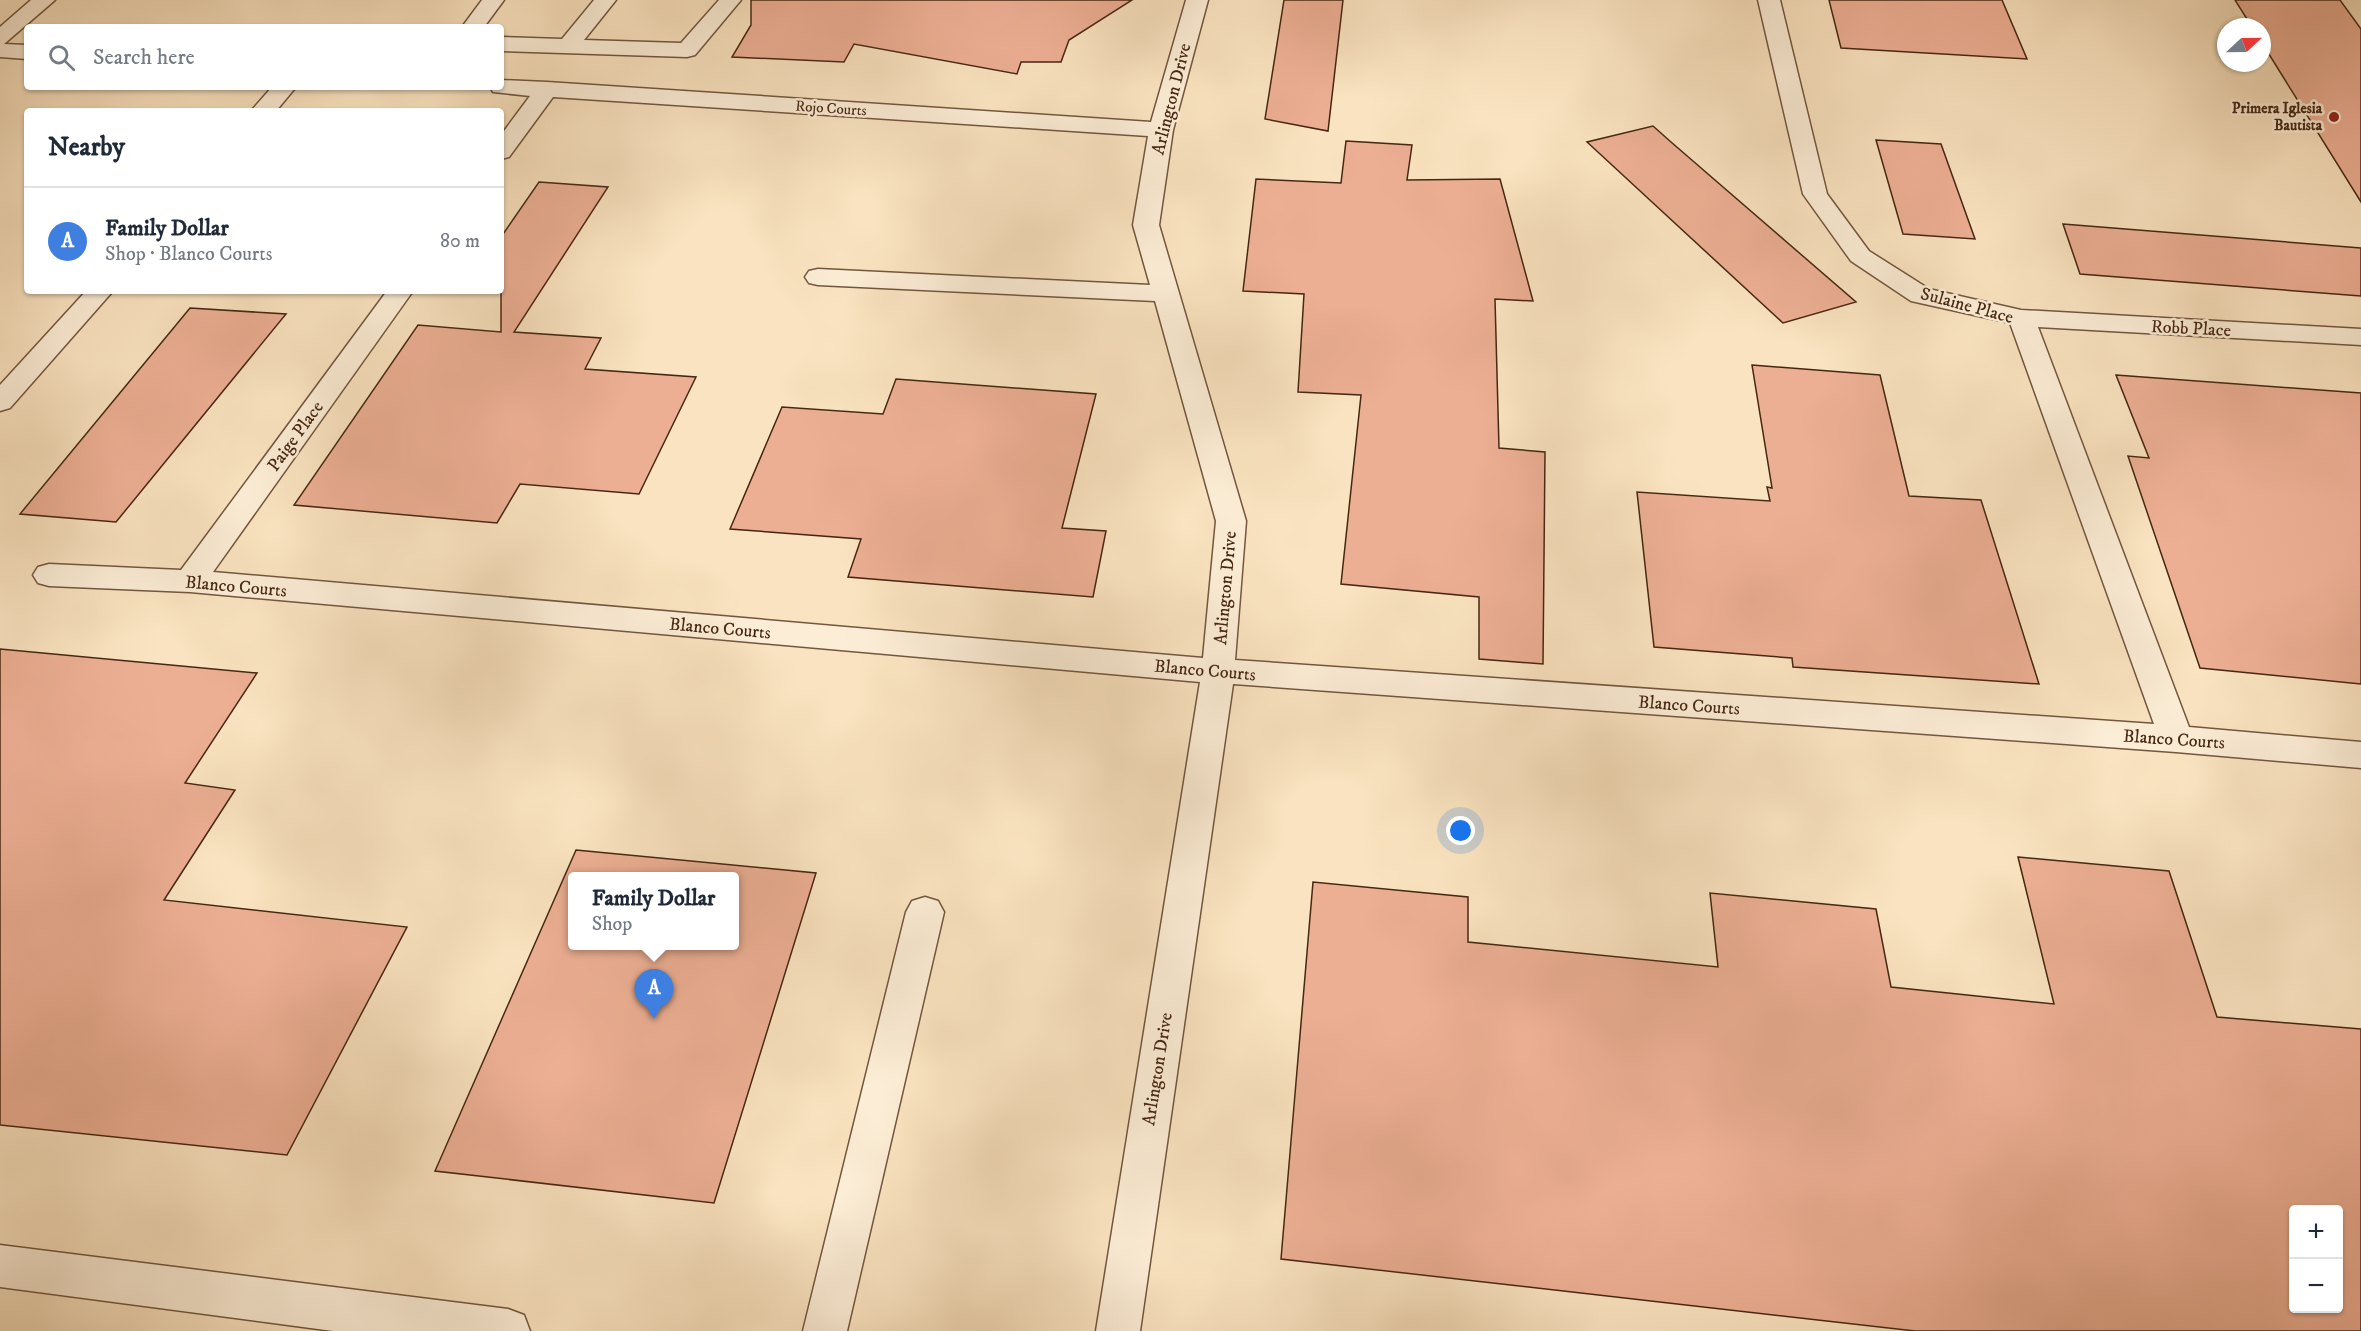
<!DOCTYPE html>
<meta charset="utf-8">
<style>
:root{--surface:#fff;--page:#f6f6f7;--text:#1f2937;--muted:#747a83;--line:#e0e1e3;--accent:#111827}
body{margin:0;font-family:"IM FELL DW Pica",serif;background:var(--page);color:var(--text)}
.controls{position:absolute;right:18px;bottom:18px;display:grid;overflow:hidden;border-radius:6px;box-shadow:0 2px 4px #0004}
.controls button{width:54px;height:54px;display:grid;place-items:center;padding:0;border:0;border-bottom:2px solid var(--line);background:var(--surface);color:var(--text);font:30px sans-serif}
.compass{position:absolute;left:2217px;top:18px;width:54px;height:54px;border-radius:50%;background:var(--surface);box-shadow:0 2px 4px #0004;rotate:68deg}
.you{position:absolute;left:1461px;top:831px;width:21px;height:21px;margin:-15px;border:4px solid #fff;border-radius:50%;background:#1a73e8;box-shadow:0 0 0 9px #1a73e833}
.badge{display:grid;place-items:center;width:39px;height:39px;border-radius:50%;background:var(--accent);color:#fff;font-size:20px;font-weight:700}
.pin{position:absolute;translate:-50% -50px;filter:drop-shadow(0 2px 3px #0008)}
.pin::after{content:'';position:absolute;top:32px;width:21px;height:18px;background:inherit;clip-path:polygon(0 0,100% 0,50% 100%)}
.popup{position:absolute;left:568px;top:872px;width:171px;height:78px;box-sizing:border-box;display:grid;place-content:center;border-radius:6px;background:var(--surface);filter:drop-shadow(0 2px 4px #0005);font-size:20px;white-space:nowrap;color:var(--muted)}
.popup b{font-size:22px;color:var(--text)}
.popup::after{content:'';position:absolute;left:50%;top:100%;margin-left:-12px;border:12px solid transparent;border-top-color:var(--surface)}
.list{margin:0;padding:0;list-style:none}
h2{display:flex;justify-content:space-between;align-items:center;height:78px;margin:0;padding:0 24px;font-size:26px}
h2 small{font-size:20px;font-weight:400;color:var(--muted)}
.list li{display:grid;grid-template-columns:39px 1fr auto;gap:18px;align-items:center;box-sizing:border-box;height:108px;padding:0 24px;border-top:2px solid var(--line)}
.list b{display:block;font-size:22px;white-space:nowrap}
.list p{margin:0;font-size:20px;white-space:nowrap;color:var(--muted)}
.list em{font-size:20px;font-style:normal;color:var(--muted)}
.icon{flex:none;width:33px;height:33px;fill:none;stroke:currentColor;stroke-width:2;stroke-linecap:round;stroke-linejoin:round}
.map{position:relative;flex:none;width:2361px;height:1331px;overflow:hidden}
.search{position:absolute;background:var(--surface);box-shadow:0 2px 4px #0004;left:24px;top:24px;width:480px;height:66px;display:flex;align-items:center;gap:15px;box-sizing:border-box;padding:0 21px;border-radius:6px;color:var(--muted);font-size:22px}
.panel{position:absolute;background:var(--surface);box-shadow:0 2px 4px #0004;left:24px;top:108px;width:480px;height:186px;border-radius:6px}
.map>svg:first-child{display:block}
.building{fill:#edaf94;stroke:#462712;stroke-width:1.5;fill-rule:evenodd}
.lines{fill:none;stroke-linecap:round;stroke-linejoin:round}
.minor-casing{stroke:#73563e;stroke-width:3}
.minor{fill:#fcedd6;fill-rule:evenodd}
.poi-dot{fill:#8f2418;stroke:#fcedd6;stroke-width:2}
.labels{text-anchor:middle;stroke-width:5;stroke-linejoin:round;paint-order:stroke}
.far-street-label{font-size:15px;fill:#462712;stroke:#fcedd6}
.far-poi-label{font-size:15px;font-weight:bold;fill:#462712;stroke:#fcedd6;text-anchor:end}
.street-label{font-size:18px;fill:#462712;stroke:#fcedd6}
</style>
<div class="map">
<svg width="2361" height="1331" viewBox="0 0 2361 1331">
<rect width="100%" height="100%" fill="#fae3c0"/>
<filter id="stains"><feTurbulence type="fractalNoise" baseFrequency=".00333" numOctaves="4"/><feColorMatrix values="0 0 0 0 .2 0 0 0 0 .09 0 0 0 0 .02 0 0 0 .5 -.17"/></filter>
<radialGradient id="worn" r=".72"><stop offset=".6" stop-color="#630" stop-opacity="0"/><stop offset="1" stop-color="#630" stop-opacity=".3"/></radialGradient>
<path class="building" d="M751,0H1132L1069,40L1061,62H1021L1017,74L854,44L844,62L732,57L751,25Z
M1284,0H1343L1328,131L1265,119Z
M1829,0H2002L2027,59L1841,48Z
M2235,0H2340L2361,29V202L2262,43V27H2252Z
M1653,126L1671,142L1856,302L1783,323L1587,142Z
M1876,140L1941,144L1975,239L1903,234Z
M1346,141L1412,145L1407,180L1500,179L1533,301L1495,299L1499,448L1545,452L1543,664L1479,659V597L1341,584L1361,395L1298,392L1304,294L1243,291L1256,179L1341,183Z
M539,182L608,187L514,332L601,338L585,369L696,377L639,494L520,484L497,523L294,505L418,325L501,332V237Z
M2063,224L2361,248V296L2080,274Z
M190,308L286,314L116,522L20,514Z
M1752,365L1880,375L1909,496L1981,500L2039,684L1793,667L1792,658L1654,647L1637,492L1770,501L1767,487L1772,488Z
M2116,375L2361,393V684L2200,668L2128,456L2149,458Z
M896,379L1096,394L1062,528L1106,531L1093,597L848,577L861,539L730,529L782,407L883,414Z
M0,649L257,673L185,783L235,790L164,900L407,927L287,1155L0,1125Z
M576,850L816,873L714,1203L435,1171ZM573,876H735V945H573Z
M2018,857L2169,871L2217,1017L2361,1029V1331H1915L1281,1259L1313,882L1468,897V942L1718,967L1710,893L1876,909L1891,987L2054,1004ZM2294,1209H2338V1308H2294Z"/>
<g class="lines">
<g class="minor-casing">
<path id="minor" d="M31,0H55L4,44L27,45V59L0,57V27Z
M482,0H504L484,27H462Z
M594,0H616L584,40L681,43L719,0H741L695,55L687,57L501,51V37L562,39Z
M1186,0H1208L1173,130L1159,225L1246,521L1235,660L2154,724L2010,323L1911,301L1851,261L1803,194L1758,0H1780L1827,194L1869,251L1929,289L2021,310L2361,329V345L2038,327L2189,727L2361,742V768L2176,752L1233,684L1140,1331H1096L1200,682L190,592L49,586L38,583L33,575L38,567L49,564L181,570L387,291H413L213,572L1203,658L1216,521L1155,301L818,285L809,283L805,277L809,271L818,269L1150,285L1133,225L1148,136L553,97L509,157L501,159V135L530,96L493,92L490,87H501V80L547,82L1151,122Z
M272,87H296L276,111H251Z
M86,291H113L10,408L0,411V385Z
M925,897L938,901L944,912L847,1331H803L906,912L912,901Z
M0,1245L508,1309L524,1315L530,1331H333L0,1287Z"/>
</g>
<use href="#minor" class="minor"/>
</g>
<circle class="poi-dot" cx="2334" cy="117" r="6"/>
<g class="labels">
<g class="far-street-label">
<text transform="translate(831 108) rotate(4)" y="5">Rojo Courts</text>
</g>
<g class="far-poi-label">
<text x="2322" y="113">Primera Iglesia<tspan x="2322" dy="17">Bautista</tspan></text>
</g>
<g class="street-label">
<text transform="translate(1171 99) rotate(-76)" y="6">Arlington Drive</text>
<text transform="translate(1967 305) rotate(15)" y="6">Sulaine Place</text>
<text transform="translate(2191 328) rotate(3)" y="6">Robb Place</text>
<text transform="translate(295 436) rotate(-54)" y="6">Paige Place</text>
<text transform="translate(236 586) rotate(5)" y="6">Blanco Courts</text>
<text transform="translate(1225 588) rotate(-85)" y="6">Arlington Drive</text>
<text transform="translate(720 628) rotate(5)" y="6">Blanco Courts</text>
<text transform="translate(1205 670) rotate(5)" y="6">Blanco Courts</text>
<text transform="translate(1689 705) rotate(4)" y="6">Blanco Courts</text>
<text transform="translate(2174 739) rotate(4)" y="6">Blanco Courts</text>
<text transform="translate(1157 1069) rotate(-81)" y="6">Arlington Drive</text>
</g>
</g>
<rect width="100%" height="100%" filter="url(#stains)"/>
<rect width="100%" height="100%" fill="url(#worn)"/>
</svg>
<div class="controls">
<button>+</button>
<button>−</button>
</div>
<svg class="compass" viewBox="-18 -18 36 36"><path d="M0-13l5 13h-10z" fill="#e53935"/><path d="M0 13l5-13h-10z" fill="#747a83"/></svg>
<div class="you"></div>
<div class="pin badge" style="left:654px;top:1019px;background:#3f7fe0">A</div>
<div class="popup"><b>Family Dollar</b>Shop</div>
<div class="search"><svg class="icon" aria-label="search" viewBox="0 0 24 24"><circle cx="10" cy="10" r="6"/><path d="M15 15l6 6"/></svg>Search here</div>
<section class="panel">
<h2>Nearby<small></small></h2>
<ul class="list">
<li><span class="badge" style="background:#3f7fe0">A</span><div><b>Family Dollar</b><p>Shop · Blanco Courts</p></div><em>80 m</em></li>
</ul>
</section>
</div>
